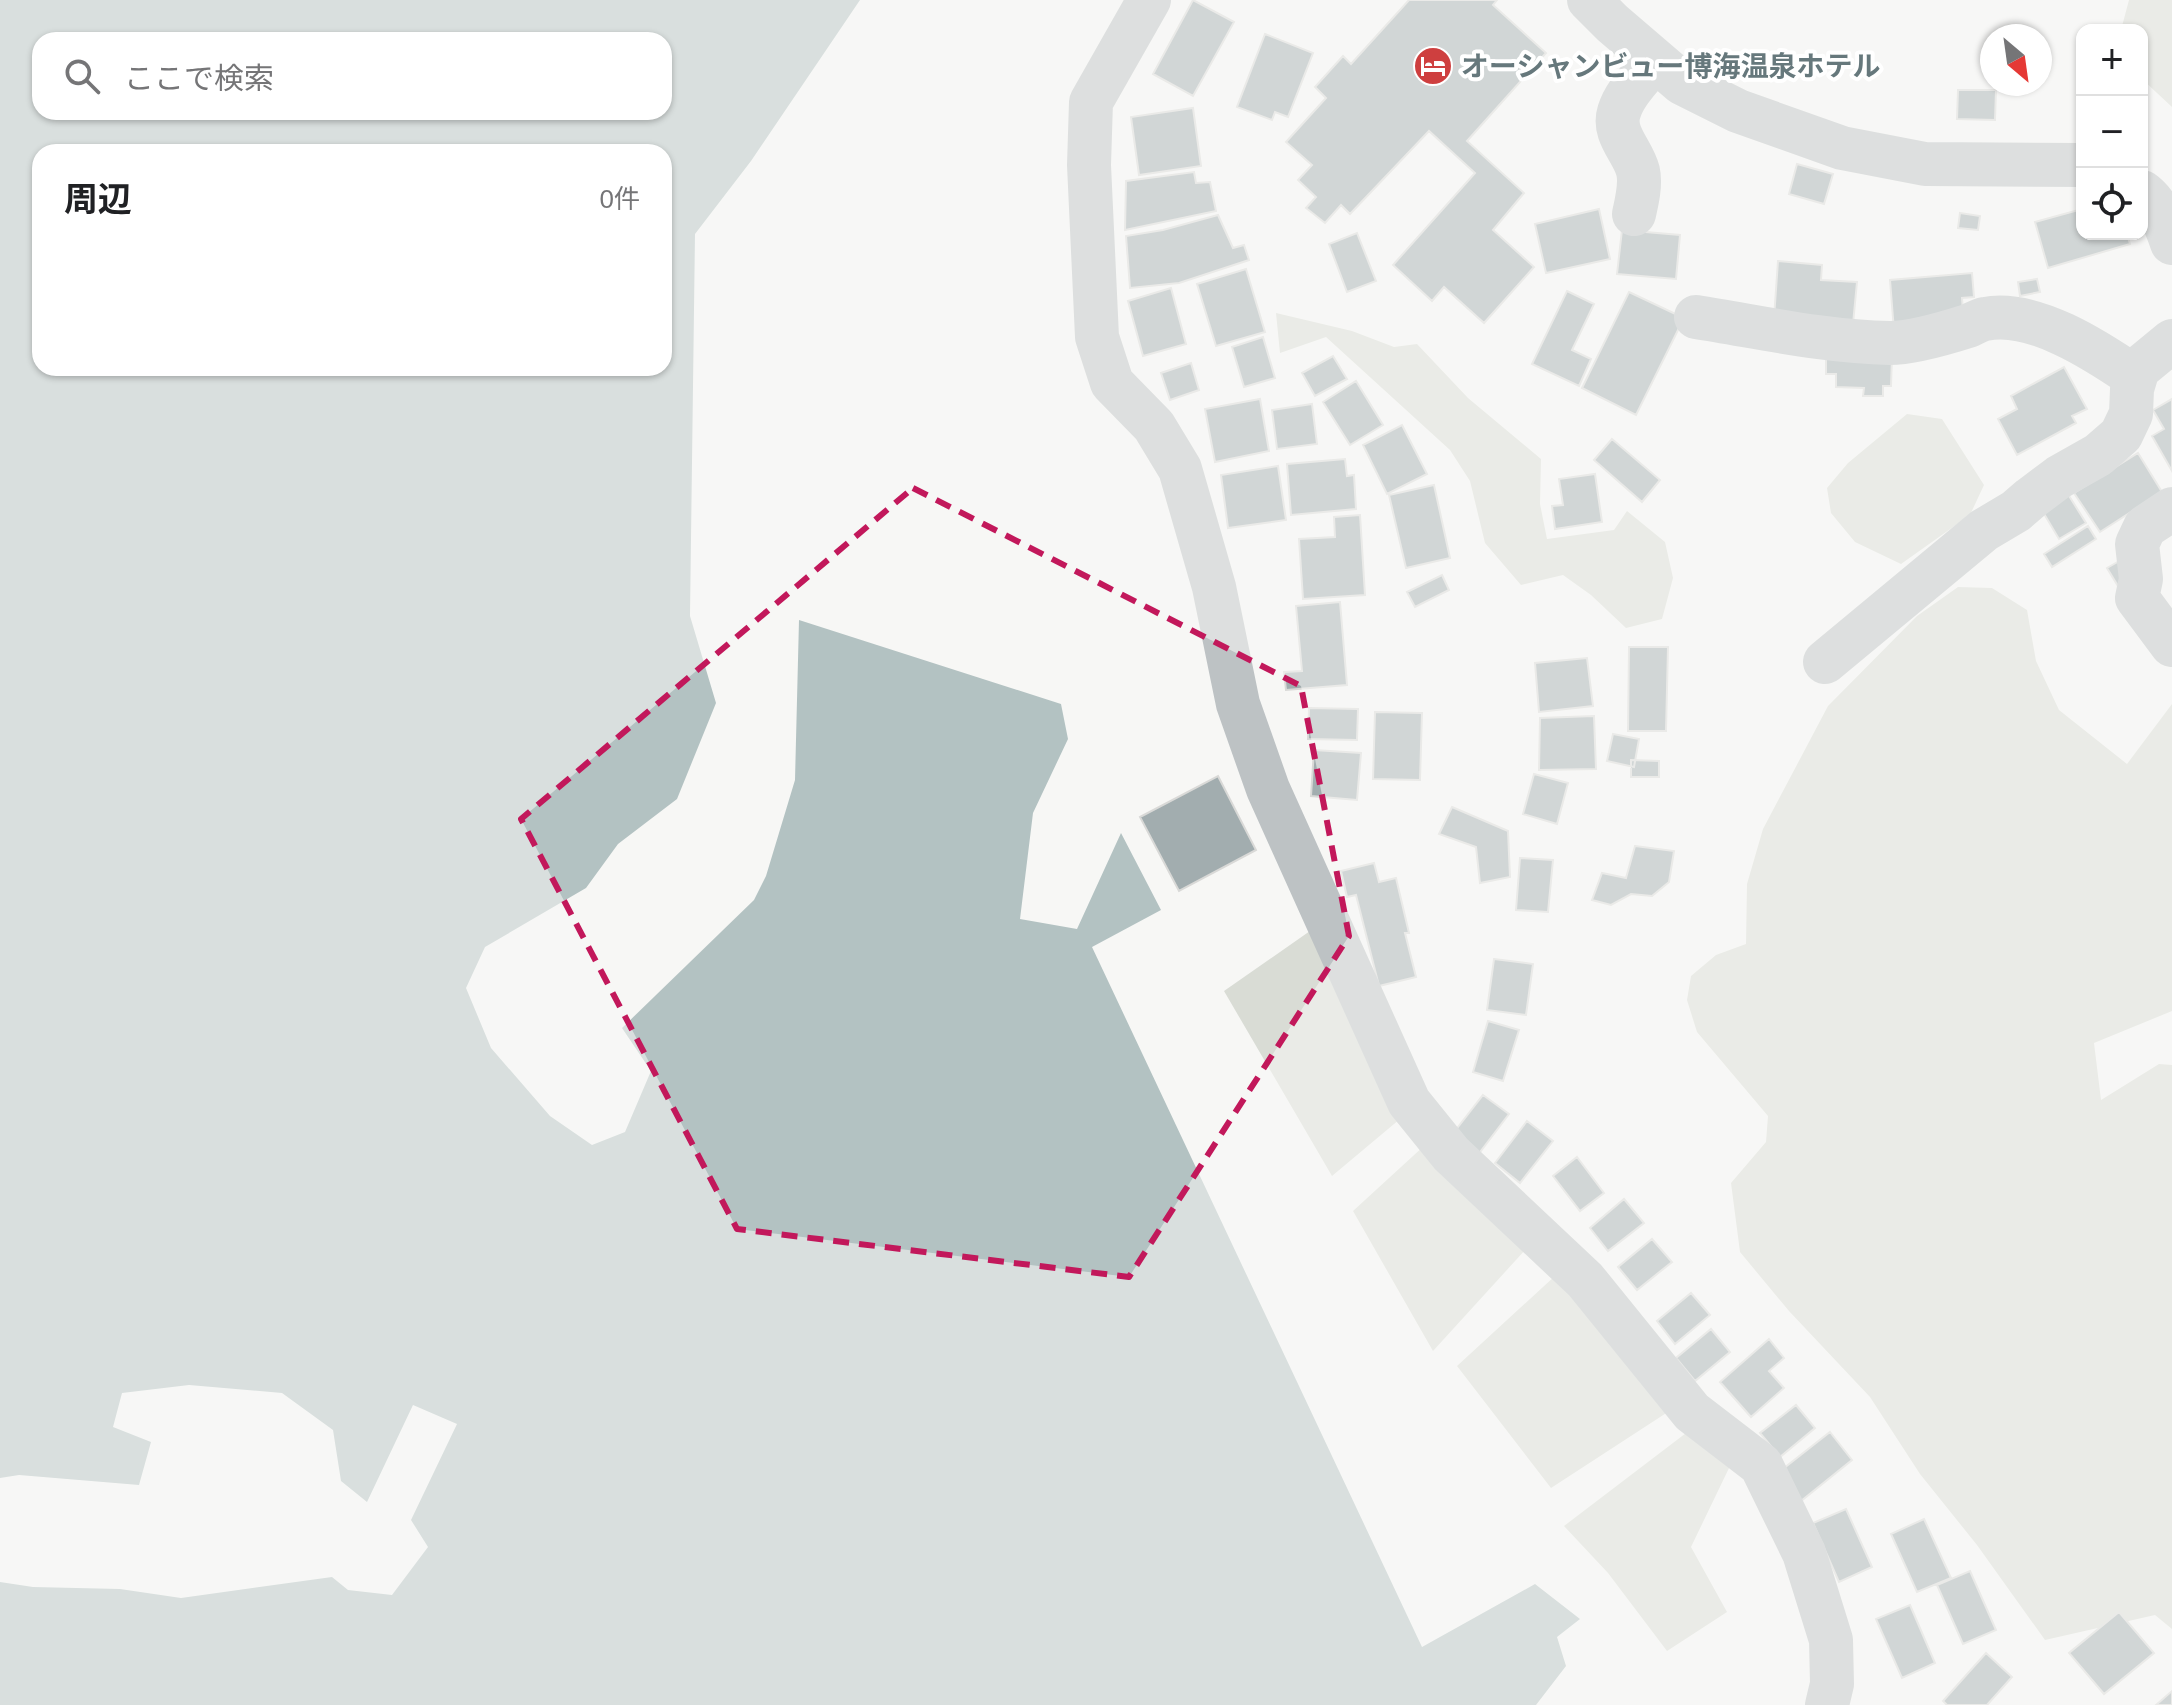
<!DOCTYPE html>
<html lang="ja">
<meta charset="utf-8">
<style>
:root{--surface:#fff;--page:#f2f2f2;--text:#202124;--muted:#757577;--line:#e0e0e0}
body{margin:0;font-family:Helvetica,"Noto Sans JP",sans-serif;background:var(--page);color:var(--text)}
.controls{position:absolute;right:24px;top:24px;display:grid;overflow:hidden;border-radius:16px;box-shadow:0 2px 6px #0004}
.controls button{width:72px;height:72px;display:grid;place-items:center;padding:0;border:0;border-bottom:2px solid var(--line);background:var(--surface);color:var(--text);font:40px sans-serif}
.compass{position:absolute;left:1980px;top:24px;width:72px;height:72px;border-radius:50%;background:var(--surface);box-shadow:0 2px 6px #0004;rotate:151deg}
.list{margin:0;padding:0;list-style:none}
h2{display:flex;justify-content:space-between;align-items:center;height:104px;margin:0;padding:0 32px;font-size:34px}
h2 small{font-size:26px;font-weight:400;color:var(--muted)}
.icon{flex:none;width:44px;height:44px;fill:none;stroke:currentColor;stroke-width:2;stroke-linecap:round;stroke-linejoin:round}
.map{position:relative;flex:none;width:2172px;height:1705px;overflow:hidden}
.search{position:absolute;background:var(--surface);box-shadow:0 2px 6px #0004;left:32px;top:32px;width:640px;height:88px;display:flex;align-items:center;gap:20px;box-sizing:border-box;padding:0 28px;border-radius:24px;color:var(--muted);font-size:30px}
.panel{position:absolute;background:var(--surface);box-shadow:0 2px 6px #0004;left:32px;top:144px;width:640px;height:232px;border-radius:24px}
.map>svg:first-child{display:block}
.green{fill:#d9dcd5}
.water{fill:#b3c2c2;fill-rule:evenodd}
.building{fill:#a2adaf;stroke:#d9d9d7;stroke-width:2}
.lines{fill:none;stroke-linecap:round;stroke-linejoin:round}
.street{stroke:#bdc2c4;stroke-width:44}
.marked{fill:none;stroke:#c2185b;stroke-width:6;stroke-dasharray:16 10;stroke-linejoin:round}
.labels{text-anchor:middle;stroke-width:8;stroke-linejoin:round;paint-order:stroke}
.poi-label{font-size:28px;font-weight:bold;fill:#66787c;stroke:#fff;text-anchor:start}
</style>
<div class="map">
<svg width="2172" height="1705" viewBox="0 0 2172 1705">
<rect width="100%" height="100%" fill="#f7f7f5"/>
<path class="green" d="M2129,0H2172V107L2142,79V30H2121Z
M1276,313L1352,331L1394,347L1417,344L1468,398L1541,459L1540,504L1547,539L1614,530L1627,511L1665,542L1673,578L1662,619L1626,628L1591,595L1563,575L1521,585L1485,543L1470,481L1450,450L1326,337L1280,353Z
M1907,414L1942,419L1984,485L1970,515L1901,564L1855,542L1831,513L1827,488L1848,463Z
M1958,587L1992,588L2027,610L2036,661L2059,710L2127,764L2172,704V1011L2094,1043L2101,1100L2159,1064L2172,1065V1629L2155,1615L2045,1640L1977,1545L1920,1474L1870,1397L1789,1311L1740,1252L1731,1183L1766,1142L1768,1116L1697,1032L1687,1000L1691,976L1716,955L1746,944L1747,884L1763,829L1828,706L1917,616Z
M1310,931L1400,1119L1332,1176L1224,991Z
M1425,1145L1526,1249L1433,1351L1353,1211Z
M1556,1275L1674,1408L1551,1488L1457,1366Z
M1690,1430L1730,1466L1691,1547L1727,1612L1667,1651L1608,1573L1564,1526Z"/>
<path class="water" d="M0,0H860L751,161L695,234L690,616L716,703L677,799L618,844L586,888L485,947L466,988L491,1048L550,1116L592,1145L625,1132L651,1071L622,1028L754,900L766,876L795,780L799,620L1061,704L1068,739L1033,813L1020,919L1077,929L1121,833L1161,910L1092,947L1422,1647L1535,1584L1580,1619L1557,1637L1566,1666L1536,1705H0V1582L33,1587L120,1589L181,1598L332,1577L348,1590L392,1595L428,1547L411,1520L457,1424L413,1405L367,1502L341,1481L333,1430L282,1393L189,1385L122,1393L113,1427L151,1442L139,1485L19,1475L0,1478ZM40,40H664V112H40ZM40,152H664V368H40Z"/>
<path class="building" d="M1193,0L1234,22L1193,96L1153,74Z
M1409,0H1497L1493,5L1546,53L1467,141L1524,193L1493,230L1534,267L1484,323L1444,287L1432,301L1393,265L1475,173L1429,131L1350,214L1341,205L1325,223L1306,208L1316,197L1298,180L1312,165L1286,142L1326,98L1315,87L1343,56L1351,64Z
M1265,34L1313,53L1288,117L1275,112L1272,120L1237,107Z
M1958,90H1996L1995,120L1957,119Z
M1193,108L1201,166L1139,175L1131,117Z
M1797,164L1833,174L1824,204L1789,194Z
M1194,172L1196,183L1210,182L1216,211L1125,230L1126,181Z
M1599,209L1610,259L1546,273L1535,224Z
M2082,209V234H2127L2130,244L2048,268L2035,222Z
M1960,213L1980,216L1978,230L1958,228Z
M1218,215L1233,248L1244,245L1249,260L1179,283L1130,288L1126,236L1163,230Z
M1622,230L1680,235L1676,279L1617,274Z
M1357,233L1376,281L1347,292L1329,244Z
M1778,261L1822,265L1821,280L1857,282L1853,324L1774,318Z
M1246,269L1265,332L1216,346L1197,284Z
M1972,273L1974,297L1962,298L1963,311L1894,331L1890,280Z
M2037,279L2040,292L2020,296L2018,282Z
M1171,288L1186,344L1143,356L1128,301Z
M1567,291L1594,304L1572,350L1591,359L1579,386L1532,364Z
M1629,292L1684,318L1636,415L1582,388Z
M1263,337L1275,378L1244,387L1232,347Z
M1333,356L1347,379L1315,396L1302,373Z
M1826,356L1892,357L1891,386H1883V396H1863L1864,388L1836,387V374H1826Z
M1191,363L1199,390L1170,400L1161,373Z
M2064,367L2087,409L2072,416L2076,423L2017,455L1998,419L2017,409L2011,396Z
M1356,381L1383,425L1350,445L1323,402Z
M1260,399L1269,451L1215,462L1205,409Z
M2172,399V471L2152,436L2164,429L2153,410Z
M1312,404L1317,444L1277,449L1272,410Z
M1402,425L1427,474L1387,494L1363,445Z
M1612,439L1660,480L1642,502L1594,460Z
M2138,453L2162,492L2100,532L2074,493Z
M1345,459L1347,476L1354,475L1356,509L1291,515L1287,464Z
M1278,466L1286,520L1228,528L1221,475Z
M1595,474L1602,522L1555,529L1552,506L1563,505L1559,479Z
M1434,485L1450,558L1406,568L1389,495Z
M2066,491L2086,523L2059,539L2040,507Z
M1360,515L1365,595L1303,599L1299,539L1335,537L1334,517Z
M2088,526L2096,539L2052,567L2044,554Z
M2121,560L2131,578L2118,586L2107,568Z
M1442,575L1449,590L1415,607L1407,592Z
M1340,602L1347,685L1286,690L1284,672L1302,671L1296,606Z
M1629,647H1668L1666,731H1628Z
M1587,658L1593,706L1539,712L1535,663Z
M1309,708L1358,709L1357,740L1308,739Z
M1375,712L1422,713L1420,780L1373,779Z
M1594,716L1596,769L1539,770L1540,718Z
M1613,734L1639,739L1634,767L1607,761Z
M1314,750L1361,753L1357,800L1311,796Z
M1631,760L1659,761V777H1631Z
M1534,774L1568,783L1557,824L1523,814Z
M1218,776L1256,850L1179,891L1140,817Z
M1452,807L1508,831L1510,877L1480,883L1476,847L1439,834Z
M1635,846L1674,851L1669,882L1652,896L1631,894L1611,905L1592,900L1602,873L1626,878Z
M1520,858L1553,860L1548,912L1516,910Z
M1374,863L1379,882L1396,878L1409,933H1405L1416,977L1379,986L1356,895L1347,897L1341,871Z
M1494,959L1533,964L1526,1015L1487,1010Z
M1488,1021L1519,1030L1503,1081L1473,1072Z
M1483,1095L1509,1114L1477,1156L1451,1136Z
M1527,1121L1553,1141L1520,1183L1495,1163Z
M1577,1157L1604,1193L1580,1211L1553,1176Z
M1624,1199L1644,1223L1608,1251L1590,1228Z
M1652,1239L1672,1262L1637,1290L1618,1267Z
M1691,1293L1710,1315L1675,1344L1657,1321Z
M1711,1329L1730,1352L1695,1381L1676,1358Z
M1769,1339L1784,1358L1769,1371L1784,1388L1751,1417L1720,1382Z
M1796,1405L1815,1428L1780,1457L1760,1433Z
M1830,1432L1852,1460L1801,1501L1779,1472Z
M1846,1509L1872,1567L1839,1582L1813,1523Z
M1924,1519L1951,1578L1917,1592L1891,1534Z
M1970,1571L1996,1630L1963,1644L1937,1585Z
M1910,1605L1935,1663L1902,1678L1876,1619Z
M2119,1612L2154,1653L2104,1694L2069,1653Z
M1986,1653L2012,1677L1987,1705H1947L1943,1701Z
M2172,1691V1705H2156Z"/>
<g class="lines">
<path class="street" d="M1149,0L1091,102L1089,165L1097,337L1112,383L1154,426L1180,469L1214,587L1238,704L1268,789L1409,1102L1451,1154L1585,1280L1692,1412L1761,1465L1804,1553L1831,1640L1832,1684L1827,1705
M1589,0L1612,23L1682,83L1738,111L1842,148L1925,164L2082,165
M2142,192C2158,203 2166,225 2172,243
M1634,214C1637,201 1641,184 1638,171C1633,151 1612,134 1619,112C1625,92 1643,76 1655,60
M1696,317C1760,327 1825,342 1890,343C1912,343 1946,333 1968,326C1973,324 1979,320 1985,319C2033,309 2097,351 2135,377
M2172,509L2145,527L2137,544L2141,579L2137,598L2172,645
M1825,662L1984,530L2016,511L2031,498L2059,477L2098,455L2121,435L2131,414L2132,389L2138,369L2172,341"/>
</g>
<path d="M0 0H2172V1705H0ZM913,488L1301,686L1349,936L1129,1277L737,1229L521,819Z" fill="#f7f7f5" fill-opacity=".55" fill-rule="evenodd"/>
<path class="marked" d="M913,488L1301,686L1349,936L1129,1277L737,1229L521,819Z"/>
<defs>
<g id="hotel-disc" transform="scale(2)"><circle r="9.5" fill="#ce3f3f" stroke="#fff"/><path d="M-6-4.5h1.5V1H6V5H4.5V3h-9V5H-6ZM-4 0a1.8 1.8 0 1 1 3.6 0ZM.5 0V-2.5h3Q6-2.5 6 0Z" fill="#fff"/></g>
</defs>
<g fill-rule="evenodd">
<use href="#hotel-disc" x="1433" y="66"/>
</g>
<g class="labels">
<g class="poi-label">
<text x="1461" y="76">オーシャンビュー博海温泉ホテル</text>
</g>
</g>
</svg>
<div class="controls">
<button>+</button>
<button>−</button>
<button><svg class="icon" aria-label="locate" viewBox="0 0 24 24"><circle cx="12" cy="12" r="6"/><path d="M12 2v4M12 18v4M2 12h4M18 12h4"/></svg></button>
</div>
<svg class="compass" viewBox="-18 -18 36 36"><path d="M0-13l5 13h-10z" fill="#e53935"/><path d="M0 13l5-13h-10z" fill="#757577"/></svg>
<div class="search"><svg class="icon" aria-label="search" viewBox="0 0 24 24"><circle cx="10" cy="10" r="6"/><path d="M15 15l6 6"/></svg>ここで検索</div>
<section class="panel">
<h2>周辺<small>0件</small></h2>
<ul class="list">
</ul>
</section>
</div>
